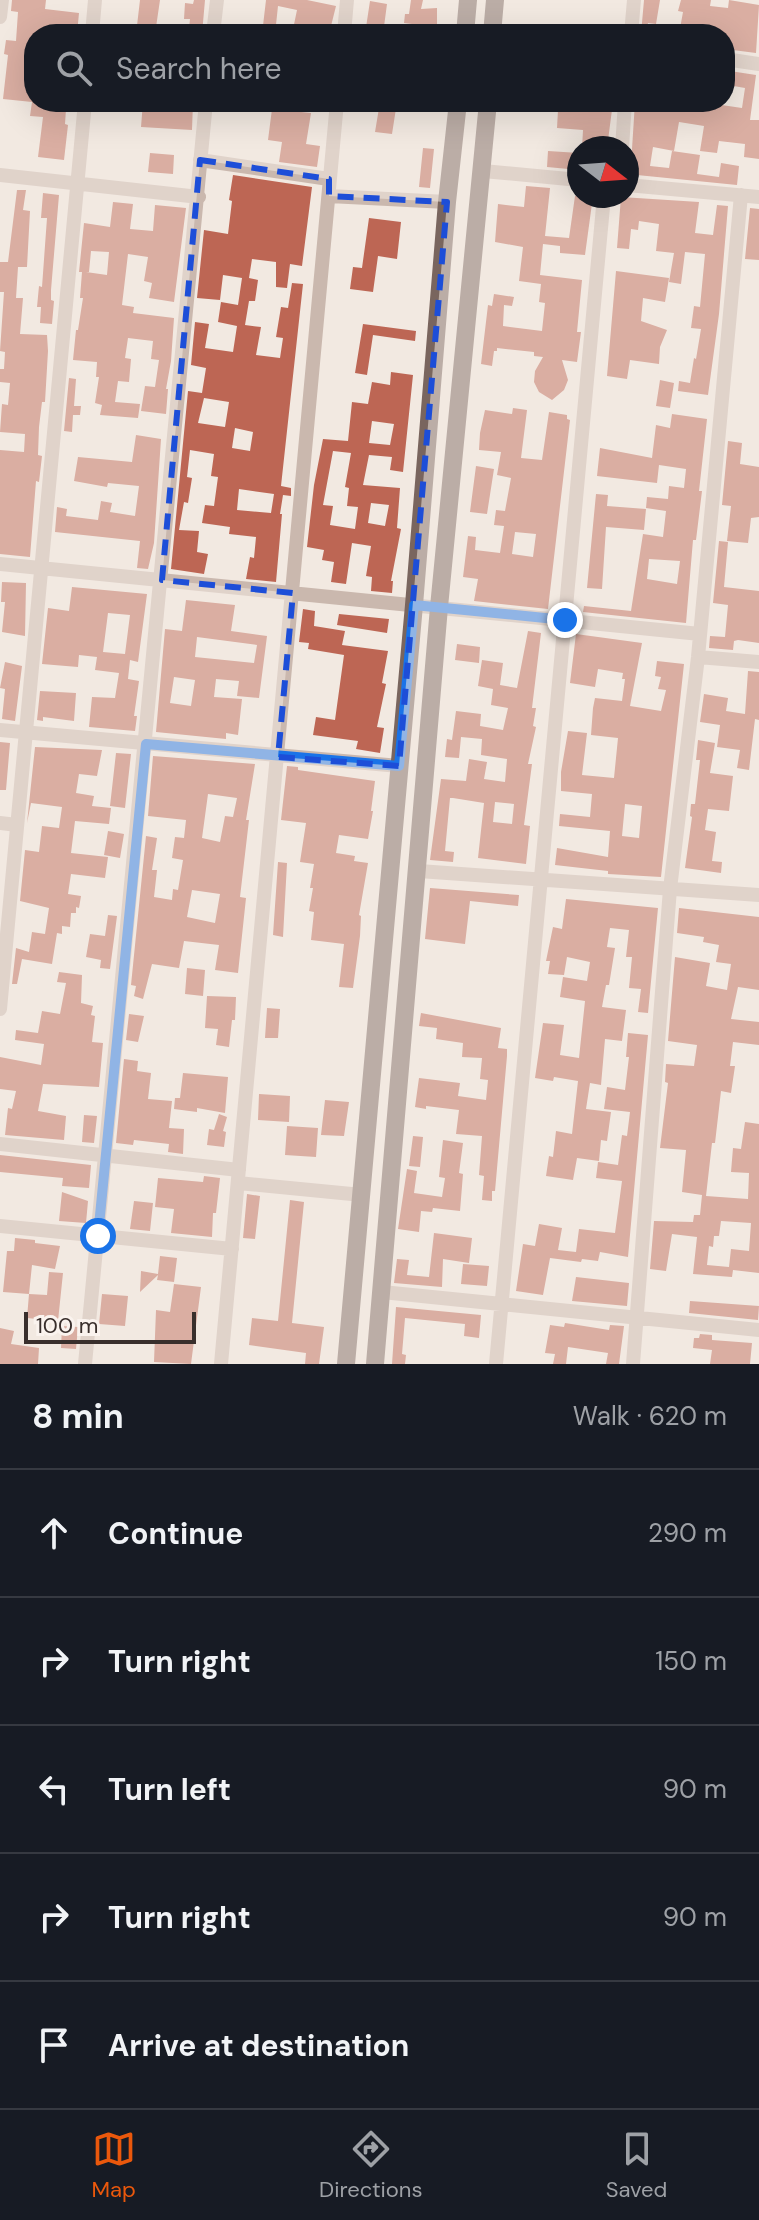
<!DOCTYPE html>
<meta charset="utf-8">
<style>
:root{--surface:#171b24;--page:#242831;--text:#f1f3f6;--muted:#9ea1a6;--line:#363941;--accent:#ea580c}
body{margin:0;font-family:"DM Sans",sans-serif;background:var(--page);color:var(--text)}
.compass{position:absolute;left:567px;top:136px;width:72px;height:72px;border-radius:50%;background:var(--surface);box-shadow:0 8px 32px #0002;rotate:107deg}
.scale{position:absolute;left:24px;bottom:20px;width:172px;box-sizing:border-box;padding-left:8px;border:4px solid #392f2c;border-top:0;font-size:22px;line-height:28px;white-space:nowrap;color:#392f2c;-webkit-text-stroke:6px #faf3ee;paint-order:stroke}
.stop{position:absolute;width:24px;height:24px;margin:-18px;border:6px solid #1a73e8;border-radius:50%;background:#fff}
.stop.end{background:#1a73e8;border-color:#fff;box-shadow:0 2px 8px #0008}
.list{margin:0;padding:0;list-style:none}
h2{display:flex;justify-content:space-between;align-items:center;height:104px;margin:0;padding:0 32px;font-size:34px}
h2 small{font-size:26px;font-weight:400;color:var(--muted)}
.list li{display:grid;grid-template-columns:52px 1fr auto;gap:24px;align-items:center;box-sizing:border-box;height:128px;padding:0 32px;border-top:2px solid var(--line)}
.list b{display:block;font-size:30px;white-space:nowrap}
.list em{font-size:26px;font-style:normal;color:var(--muted)}
.icon{flex:none;width:44px;height:44px;fill:none;stroke:currentColor;stroke-width:2;stroke-linecap:round;stroke-linejoin:round}
.map{position:relative;flex:none;width:759px;height:1364px;overflow:hidden}
.search{position:absolute;background:var(--surface);box-shadow:0 8px 32px #0002;left:24px;right:24px;top:24px;height:88px;display:flex;align-items:center;gap:20px;box-sizing:border-box;padding:0 28px;border-radius:32px;color:var(--muted);font-size:30px}
.sheet{height:744px;background:var(--surface)}
nav{display:flex;justify-content:space-around;align-items:center;box-sizing:border-box;height:112px;border-top:2px solid var(--line);background:var(--surface);font-size:22px;color:var(--muted)}
nav a{display:grid;justify-items:center;gap:4px}
nav .on{color:var(--accent)}
.map>svg:first-child{display:block}
.building{fill:#bd6654;fill-rule:evenodd}
.lines{fill:none;stroke-linecap:round;stroke-linejoin:round}
.minor{stroke:#cab8ae;stroke-width:14}
.major{stroke:#79655e;stroke-width:18}
.route{stroke:#1a73e8;stroke-width:10}
.marked{fill:none;stroke:#1d4ed8;stroke-width:6;stroke-dasharray:16 10;stroke-linejoin:round}
</style>
<div class="map">
<svg width="759" height="1364" viewBox="0 0 759 1364">
<rect width="100%" height="100%" fill="#f2e9e1"/>
<path class="building" d="M12,0H46L45,9L79,13L77,34L41,31V34H34V102H44V107L66,109L65,124L68,125L64,160L38,157L43,117L30,116L32,102L3,99L8,55L4,54L6,40L16,41L18,12L11,11Z
M140,0H160L155,34H136Z
M194,0H205L202,34H192L193,29H189L190,19H184L185,3L193,4Z
M266,0H307L336,6L329,34H292L297,10L278,6L275,34H262Z
M411,0H423L421,9L437,8V26L412,27V24L404,23L405,14H409Z
M644,0H660L656,24L648,23L646,34H641Z
M681,0H711L710,6L728,8L729,0L759,5L756,53L725,49V34H679L683,12L678,11Z
M370,1L387,4L383,34H365Z
M730,71L756,75L750,120H759V159L744,157L745,144L719,141L717,153L700,151L704,126L679,122L674,151L653,147L650,166L669,168L672,151L700,155L697,174L719,177L721,163L739,166L737,185L627,174L632,149L635,102H701L742,108L745,88L728,85Z
M143,102H193L192,130L141,127Z
M380,102H397L392,134L375,132Z
M604,102H613L607,148H582L583,130L557,128L558,110L574,112L575,105L603,108Z
M272,109L311,113L306,144L320,146L317,167L279,162L282,142L268,140Z
M423,148L434,149L430,188L419,187Z
M548,151L579,153V170L547,167Z
M150,153L174,155L173,174L148,172Z
M233,175L312,187L302,266L290,264L287,288L276,287V262L252,259L249,278L258,280L255,301H249L245,325L261,327L256,355L280,358L283,338L276,337L281,307L288,308L292,283L303,284L281,486L291,488V496L283,495L280,514H282L276,582L246,579L250,557L254,558L256,537L229,534L230,527L202,523L205,505L214,506L218,477L211,476L214,454L190,450L187,477L192,478L188,503L184,502L179,530L199,531L197,552L208,554L204,574L171,569L188,391L202,393L206,368L191,365L195,322L209,324L205,348L233,352L237,326L218,322L221,302L238,305L242,278L223,275L220,300L197,298L204,230L228,234L232,201L229,200ZM204,398L229,402L225,427L198,423ZM235,428L253,432L250,451L232,448ZM239,489L274,494L271,513L237,510Z
M526,186L550,188L545,236L569,238L575,196H593L585,255L560,253V246L543,244L540,275L582,280L577,332H581L577,362L562,360L568,380L564,390L552,400L539,392L534,382L535,371L543,357L534,356V352L497,348V351H494L492,366L481,364L488,305L492,306L494,294L514,297L512,306L504,305L503,326L542,331L545,303L539,302L541,284L519,281L523,247L495,242L498,204L524,207Z
M17,190H26L23,210L30,211L27,267H18L16,298H23L20,334L47,335L48,351L45,402H42L39,427L38,455L42,456L39,482L36,481L30,557L0,554V450L24,452L25,434L0,432L2,404L8,405L10,383L0,382V369H4L5,352L0,351L4,292H0V262H8Z
M43,193L59,195L51,290V300L54,301L52,324L40,323L41,307H37L39,286L42,287L47,218H41Z
M621,197L699,202L695,233L713,235L717,205L728,206L719,314L708,395L678,391L679,381L690,383L694,358L696,359L701,329L691,328L694,306L700,307L705,254L685,252L681,284L669,282L674,253L656,251L659,224L639,221L638,230L631,229L629,249L617,248Z
M113,202L133,204L130,229L153,231L155,205L186,208L174,302L149,298L152,283L144,281L148,257L128,254L122,305L134,307L133,313L174,318L171,361L166,389H168L166,414L141,411L145,386L155,387L159,360L151,359L153,341L128,338L125,358L131,359L129,382L118,381L115,402L140,404L138,418L100,415L102,405L95,403L99,377H96L97,362L73,360L76,330H78L83,298H80L82,272H79L84,223L110,227ZM91,251L109,252L107,275L86,272H89Z
M750,208L759,209V260L745,259Z
M369,218L401,222L397,259L378,256L373,292L350,289L353,267L362,268Z
M616,271L669,278L665,302L643,298L641,321L667,330L660,347L659,364L630,360L627,379L607,376Z
M363,324L416,331L415,341L373,335L367,375L355,373Z
M391,372L413,375L403,472L390,470L392,457L369,455L363,485L400,488L397,528L401,529L391,581H393L392,593L371,591L372,577L366,576L371,546L352,543L346,584L331,582L334,562L322,560L324,550L307,547L314,485L323,439L348,441L352,402L368,404L372,382L390,385ZM372,421L394,424L390,445L369,443ZM333,451L351,453L345,487L349,488L347,506L358,507L355,529L330,525L333,506L323,505ZM371,503L389,505L385,526L368,523Z
M69,378L76,379L74,406H81L80,415H73L72,432L64,431Z
M660,380L674,383L670,408L656,406Z
M513,408L527,410L521,458L542,460L549,412L567,415V419L570,420L548,609L474,601L478,579L463,577L468,536L476,537L475,550L500,553L504,526L494,525L496,510L505,511L511,478L497,475L501,452L479,450L480,433L485,410L512,414ZM515,532L536,534L533,557L512,554Z
M672,414L707,419L699,491H702L696,540H693L686,623L583,612L584,606L631,611L643,534L663,537L666,511L646,508L647,497L668,499L669,486L684,488L686,469L659,465L657,483L597,476L600,448L652,458L656,425L670,428ZM649,559L680,561L677,584L647,579Z
M136,435L161,439L154,543L148,569L137,568L140,541L55,532L57,507L67,509L66,516L98,520L101,501L112,503L110,512L135,516L139,486L108,483L107,487L74,481L78,457L132,462Z
M728,441L742,443L740,464L759,467V517L751,518L748,543L727,541L731,506L722,505Z
M476,466L494,469L487,514L470,512Z
M596,494L608,495L607,506L646,509L644,530L606,527L602,589L587,588Z
M719,541L728,542L724,587L759,591V643L738,640L734,641L733,650L709,648L710,636L725,637L728,605L713,603Z
M2,582L26,583L25,636L2,632L5,602H1Z
M72,587L147,594L138,662L130,660L128,679L139,681L134,716H137L135,731L89,727L92,697L115,698L119,673L95,670L97,657L79,655L78,667L42,664L48,608L69,611ZM108,613L130,615L125,654L103,652Z
M186,600L235,605L231,631L267,636L259,698L237,696L239,681L216,679L214,697L242,699L238,735L226,733V739L156,732L165,629L182,631ZM197,637L257,645L254,663L195,657ZM174,677L195,680L191,706L170,703Z
M303,609L315,611L314,626L345,631L342,645L388,651L382,683L386,684L377,727L384,728L380,753L356,749L358,741L313,735L316,717L335,720L344,655L308,649L309,643L299,642Z
M339,614L389,619L387,633L337,625Z
M528,631L541,633L532,708H536L533,726L536,727L528,764H532L524,825L530,826L526,864L478,858L484,803L453,798H450L445,851L454,852L453,862L430,860L441,779L466,781L469,759L487,762L484,779L505,782L507,759L481,755L482,739L461,737L459,758L445,757L447,739L452,740L456,711L481,714L480,726L503,730L508,708L491,705L493,689L478,686L482,660L503,663L500,685L517,688ZM495,802L514,804L512,824L493,822Z
M576,634L642,643L630,706L661,711L666,690L658,689L661,677L655,676L657,661L684,664L661,877L608,874V871L555,865L557,848L608,857L610,831L559,826L560,814L590,817L592,794L561,791V772L568,731L587,733L582,775L614,778L618,738L591,735L593,708L595,698L622,701L625,679H622L623,673L598,669L595,687L570,683ZM625,804L642,806L639,838L622,836Z
M457,644L480,647L479,663L455,660Z
M5,662L22,666L15,721L2,719L5,689L0,688Z
M748,671L759,672V720L755,719L749,770L737,768L740,750L717,747L720,725L700,722L704,694L728,698L726,711L745,714Z
M40,691L76,693L74,721L43,717V721L37,720Z
M698,740L715,743L710,773L733,776L729,811L708,809L705,830L716,832L712,861L722,862L721,873L685,868L692,817L690,816L691,804H695L700,760H696Z
M0,742L10,743L6,790H0Z
M35,747L102,750L97,776L79,774L76,793L94,796L92,806L111,808L109,824L75,821L71,853L108,857L105,878L71,874L68,894L81,896L79,908L76,907V913H71L70,927L62,926V934L57,933L52,964L22,959L17,984H12L16,948L29,952L32,932L45,934L49,908L20,901L25,850L39,852L42,826L59,828L62,807L31,803L27,823Z
M116,753L131,754L125,808L110,806Z
M153,756L255,764L246,820H249L240,897L246,898L238,973L215,970L219,945L184,941L179,968L152,964L143,999L134,996L136,986L131,985L146,836L157,838L152,870H157L154,897L172,900L173,889L178,890L183,860L172,858L175,837L184,838L186,820L148,816ZM208,794L237,798L233,817L225,816L220,842L202,838ZM192,890L220,894L215,923L187,917Z
M287,766L298,767V770L375,781L371,811H373L368,839L339,835L336,853L355,856L354,861L368,863L359,915L361,916L360,936L353,988L339,987L344,944L311,940L314,912L309,911L313,888H310L314,864L300,862L306,823L281,820Z
M108,831L124,834L120,858L104,855Z
M278,862L287,863L283,937L273,935Z
M430,888L519,895L518,906L470,901L465,944L425,939Z
M566,899L658,908L648,1013L638,1012L641,989L629,988L632,957H626L629,930L610,928L607,947L615,948L609,985H606L602,1007L626,1010L622,1041L605,1039L601,1085L590,1083L586,1109L611,1112L607,1141L601,1140L599,1161L577,1158L573,1180L546,1176L549,1156L553,1157L556,1131L572,1134L578,1081L554,1077L553,1081L535,1078L543,1023L564,1025L560,1055L579,1058L585,1001L560,997L563,977L587,981L590,962L567,957L564,975L548,974L550,961H546L553,927L562,929Z
M679,908L759,917V990L738,987L731,1019L759,1022V1045L733,1042L730,1066H735L731,1093L721,1091L715,1143H712L706,1196L748,1199L749,1173L731,1172L733,1148L741,1149L745,1122L759,1124V1273L733,1270L732,1277L693,1274L697,1237L672,1234L666,1271L650,1269L654,1221L693,1222L694,1215H700L702,1195L682,1192L686,1150L660,1148L668,1083L665,1082L666,1064L694,1066L697,1045L668,1041L675,957L710,963L706,986L727,990L731,964L716,962L719,945L703,942L704,937L677,933ZM721,1221L751,1223L749,1251L731,1249L729,1267L707,1265L709,1246L713,1247L714,1236H719Z
M108,915L117,916L110,969L100,968L101,960L86,957L90,934L105,936Z
M187,968L205,970L203,996L185,994Z
M59,972L82,975L81,1003L93,1006L91,1015L95,1016L92,1042L103,1043L99,1087L43,1084L38,1111L66,1116L64,1140L5,1135L8,1108L12,1109L16,1091L0,1089V1057L41,1065L44,1044L15,1040L16,1030L38,1033L42,1011L60,1014L66,983L57,982Z
M207,996L236,997L235,1020H232L229,1047L216,1045L218,1029L205,1028Z
M267,1008L280,1009L278,1038H265Z
M421,1013L501,1028L498,1048L507,1049V1056L495,1191H492V1201L482,1200L484,1176L479,1175L482,1136L456,1134L459,1110L426,1106V1109L415,1107L419,1078L460,1083L458,1096L486,1100L488,1080L480,1079L482,1058L462,1057L463,1043L436,1039L437,1028L419,1026Z
M129,1014L144,1016L138,1042L126,1040Z
M628,1033L648,1035L628,1257L600,1252L598,1261L582,1259L581,1262L550,1258L543,1295L516,1291L523,1244L535,1246L539,1224L562,1228L558,1250L576,1252L579,1229L615,1233L622,1181L596,1178L598,1162L618,1165L622,1135L627,1136L630,1112L604,1109L607,1087L625,1090L629,1057H626Z
M124,1059L138,1061L137,1071L151,1073L148,1099L172,1101L169,1128L184,1129L183,1154L168,1152L169,1144L134,1140L133,1145L116,1143Z
M183,1073L228,1077L225,1113L197,1108V1112L174,1109L175,1098H180Z
M259,1094L290,1096L289,1122L258,1120Z
M325,1100L349,1102L344,1136L321,1135Z
M219,1114L227,1117L223,1131L226,1132L224,1147L207,1145L209,1129L214,1130Z
M84,1115L97,1116L94,1143L82,1142Z
M287,1126L318,1128L316,1157L285,1155Z
M413,1136L423,1137L420,1167L409,1166Z
M443,1140L463,1143L459,1173L463,1174L460,1211L433,1208L432,1212L421,1211L419,1232L398,1229L407,1169L417,1171L414,1193L442,1197L445,1178L439,1177Z
M0,1155L91,1165L89,1188L62,1186L63,1178L0,1172Z
M204,1176L220,1178L216,1213H213L212,1237L171,1233L174,1209L155,1207L158,1178L203,1182Z
M62,1192L88,1201L86,1223L59,1221Z
M247,1194L260,1196L255,1239L243,1238Z
M290,1200L304,1202L292,1323L324,1327L319,1364H305L306,1353L249,1345L252,1318L278,1321Z
M134,1201L153,1203L150,1231L130,1229Z
M434,1233L472,1238L469,1263L443,1259L442,1287L394,1283L397,1259L409,1260L407,1275L429,1277Z
M15,1238L35,1240V1243L60,1246L55,1269L32,1265L29,1294L3,1292L7,1251H14Z
M160,1256L177,1258L174,1282L157,1280L158,1275L140,1292L141,1271L158,1274Z
M463,1264L489,1266L487,1286L461,1284Z
M49,1272L63,1273L58,1321L27,1318L29,1294L47,1295Z
M576,1277L629,1283L627,1306L572,1301Z
M174,1284L201,1287L191,1364L154,1362L156,1310L170,1312Z
M102,1294L128,1296L125,1326L99,1324Z
M690,1301L759,1306L758,1320L689,1313Z
M396,1307L481,1315L479,1338L464,1336L465,1324L405,1318L402,1354L406,1355L405,1364H392Z
M565,1323L609,1330L610,1325L624,1326L619,1364H606L608,1353L568,1347L566,1364H553L555,1354L545,1353L550,1325L564,1327Z
M62,1326L78,1327L76,1349L61,1348Z
M0,1328L14,1331L11,1344L39,1348L38,1364H0Z
M700,1334L712,1335V1340L752,1343L750,1364H710L712,1350L693,1348L694,1338H699Z"/>
<g class="lines">
<path class="minor" d="M0,17L2,0
M92,34L95,0
M213,34L217,0
M344,34L347,0
M631,34L634,0
M725,59L759,64
M622,148L625,102
M200,160L329,179
M483,171L579,180
M0,175L199,197
M627,185L759,197
M329,196L447,202
M0,564L700,634
M698,657L759,662
M0,730L399,766
M0,823L17,825
M419,871L759,895
M0,1009L85,102
M0,1144L239,1170
M238,1183L362,1195
M0,1226L232,1249
M382,1292L759,1330
M85,1364L206,102
M221,1364L337,102
M496,1364L604,196
M633,1364L670,889L698,657L741,195"/>
<path class="major" d="M465,34L468,0
M492,34L495,0
M346,1364L414,605L447,202L458,102
M375,1364L439,607L488,102"/>
</g>
<g class="lines">
<path class="route" d="M98,1236L146,744L399,766L414,605L565,620"/>
</g>
<path d="M0 0H759V1364H0ZM200,160L329,179V196L447,202L399,766L278,757L293,593L162,580Z" fill="#f2e9e1" fill-opacity=".55" fill-rule="evenodd"/>
<path class="marked" d="M200,160L329,179V196L447,202L399,766L278,757L293,593L162,580Z"/>
</svg>
<svg class="compass" viewBox="-18 -18 36 36"><path d="M0-13l5 13h-10z" fill="#e53935"/><path d="M0 13l5-13h-10z" fill="#9ea1a6"/></svg>
<div class="scale">100 m</div>
<div class="stop" style="left:98px;top:1236px"></div>
<div class="stop end" style="left:565px;top:620px"></div>
<div class="search"><svg class="icon" aria-label="search" viewBox="0 0 24 24"><circle cx="10" cy="10" r="6"/><path d="M15 15l6 6"/></svg>Search here</div>
</div>
<section class="sheet">
<h2>8 min<small>Walk · 620 m</small></h2>
<ul class="list">
<li><svg class="icon" aria-label="ahead" viewBox="0 0 24 24"><path d="M12 20V5M6 11l6-6 6 6"/></svg><div><b>Continue</b></div><em>290 m</em></li>
<li><svg class="icon" aria-label="right" viewBox="0 0 24 24"><path d="M7 20v-9h11M14 6l5 5-5 5"/></svg><div><b>Turn right</b></div><em>150 m</em></li>
<li><svg class="icon" aria-label="left" viewBox="0 0 24 24"><path d="M17 20v-9H6M10 6l-5 5 5 5"/></svg><div><b>Turn left</b></div><em>90 m</em></li>
<li><svg class="icon" aria-label="right" viewBox="0 0 24 24"><path d="M7 20v-9h11M14 6l5 5-5 5"/></svg><div><b>Turn right</b></div><em>90 m</em></li>
<li><svg class="icon" aria-label="arrive" viewBox="0 0 24 24"><path d="M6 21V4h12l-3 4 3 4H6"/></svg><div><b>Arrive at destination</b></div></li>
</ul>
</section>
<nav>
<a class="on"><svg class="icon" aria-label="map" viewBox="0 0 24 24"><path d="M3 6l6-2 6 2 6-2v14l-6 2-6-2-6 2zM9 4v14M15 6v14"/></svg>Map</a>
<a><svg class="icon" aria-label="directions" viewBox="0 0 24 24"><path d="M12 3l9 9-9 9-9-9zM9 14v-3h6M13 9l2 2-2 2"/></svg>Directions</a>
<a><svg class="icon" aria-label="saved" viewBox="0 0 24 24"><path d="M7 4h10v16l-5-4-5 4z"/></svg>Saved</a>
</nav>
